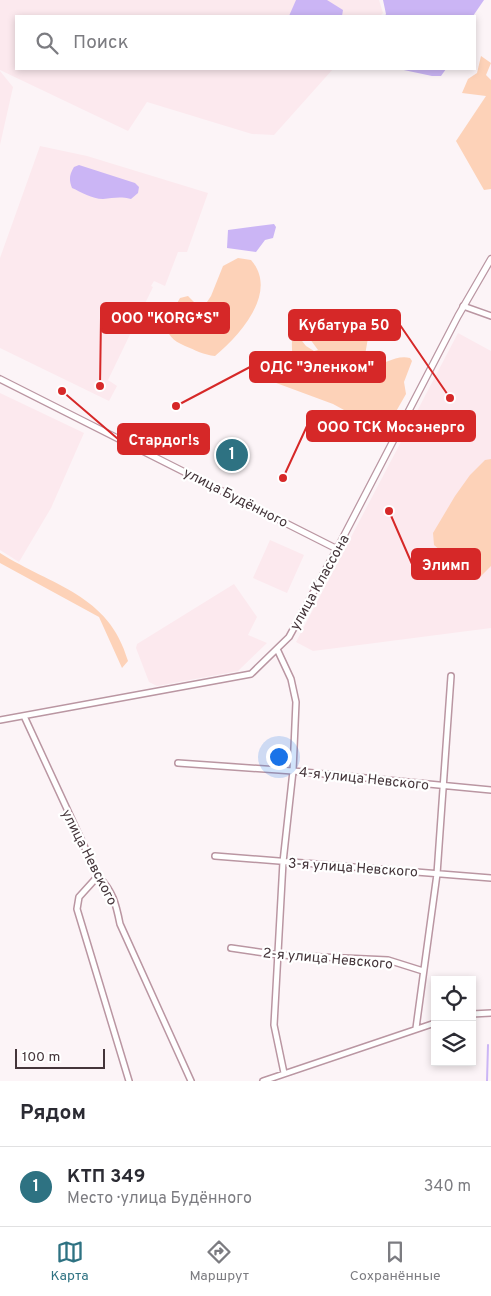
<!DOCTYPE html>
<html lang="ru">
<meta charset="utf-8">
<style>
:root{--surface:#fff;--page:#f7f7f7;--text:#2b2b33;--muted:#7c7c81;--line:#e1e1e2;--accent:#2e7282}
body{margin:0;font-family:Overpass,sans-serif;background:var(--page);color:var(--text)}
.controls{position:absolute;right:15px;bottom:15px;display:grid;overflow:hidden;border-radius:0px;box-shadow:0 2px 8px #0003}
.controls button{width:45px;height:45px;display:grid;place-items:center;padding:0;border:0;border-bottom:1px solid var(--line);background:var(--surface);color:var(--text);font:25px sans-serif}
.scale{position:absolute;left:15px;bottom:12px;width:90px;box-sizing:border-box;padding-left:5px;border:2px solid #44353a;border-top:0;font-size:14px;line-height:18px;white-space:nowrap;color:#44353a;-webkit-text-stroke:4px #fff;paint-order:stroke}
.you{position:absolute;left:278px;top:756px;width:18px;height:18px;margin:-12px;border:4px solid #fff;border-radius:50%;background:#1a73e8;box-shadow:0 0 0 8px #1a73e833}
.badge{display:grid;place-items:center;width:32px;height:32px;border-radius:50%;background:var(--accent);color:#fff;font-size:16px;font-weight:700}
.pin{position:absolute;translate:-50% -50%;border:2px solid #fff;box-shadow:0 1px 5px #0006}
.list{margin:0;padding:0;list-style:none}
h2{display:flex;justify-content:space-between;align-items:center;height:65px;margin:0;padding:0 20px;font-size:21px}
h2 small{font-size:16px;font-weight:400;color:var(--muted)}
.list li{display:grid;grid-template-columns:32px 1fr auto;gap:15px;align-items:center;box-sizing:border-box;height:80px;padding:0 20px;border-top:1px solid var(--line)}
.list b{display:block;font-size:19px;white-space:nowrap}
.list p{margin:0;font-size:16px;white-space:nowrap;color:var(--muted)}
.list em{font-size:16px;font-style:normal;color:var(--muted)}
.icon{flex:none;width:28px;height:28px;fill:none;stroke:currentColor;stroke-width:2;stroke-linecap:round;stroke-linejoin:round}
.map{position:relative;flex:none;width:491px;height:1081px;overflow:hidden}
.search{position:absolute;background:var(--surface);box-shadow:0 2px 8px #0003;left:15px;right:15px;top:15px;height:55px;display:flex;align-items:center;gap:12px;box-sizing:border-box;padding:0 18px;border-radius:0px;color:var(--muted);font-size:19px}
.sheet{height:145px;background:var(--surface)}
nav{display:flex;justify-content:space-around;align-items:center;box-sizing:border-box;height:70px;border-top:1px solid var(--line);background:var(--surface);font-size:14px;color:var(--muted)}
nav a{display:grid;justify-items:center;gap:2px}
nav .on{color:var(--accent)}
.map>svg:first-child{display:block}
.built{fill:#fce9ee}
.green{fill:#fdd2b8}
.water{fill:#cbb5f5}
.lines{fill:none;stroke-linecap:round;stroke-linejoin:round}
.stream{stroke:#cbb5f5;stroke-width:2}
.minor-casing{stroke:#ba96a2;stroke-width:8}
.tertiary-casing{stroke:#ba96a2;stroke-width:8}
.minor{stroke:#fff;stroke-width:5}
.tertiary{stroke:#fff;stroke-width:5.5}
.labels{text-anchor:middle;stroke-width:4.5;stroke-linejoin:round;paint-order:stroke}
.street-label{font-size:14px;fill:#44353a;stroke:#fff}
.leader{fill:none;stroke:#d62828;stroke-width:2}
.callout-dot{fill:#d62828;stroke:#fff;stroke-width:2}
.callout{fill:#d62828;stroke:#d62828;stroke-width:2}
.callout-label{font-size:15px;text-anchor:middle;font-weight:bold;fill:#fff}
</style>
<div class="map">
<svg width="491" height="1081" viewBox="0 0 491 1081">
<rect width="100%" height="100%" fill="#fcf4f7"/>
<path class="built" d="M0,0H379L383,13L380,16H16V69H333L274,135L252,134L147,102L128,131L0,70Z
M0,71L13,87L0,145Z
M40,146L87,156L208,193L187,252H178L165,286L154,281L151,286L153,287L108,380L117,386L109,401L0,348V258Z
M458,333L491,351V628L313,651L296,642Z
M0,393L84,433L51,508L19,562L0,550Z
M270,540L304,555L287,593L253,578Z
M234,584L257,617L248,635L267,643L238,671L157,686L149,682L136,648L137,644Z"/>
<path class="green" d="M481,56L491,63L486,75L491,80V189L484,190L456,141L486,96L462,93L468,79L477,73Z
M238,258L251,260C279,292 240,335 215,356C204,355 195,350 185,346C157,334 168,319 180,298L188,296L194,302L193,314H199L211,296L223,266Z
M321,314H329L345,326H363L368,338L365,355L359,362C376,374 392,353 410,358L412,361L404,382L406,394L382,436H375L355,416L333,404L260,377L253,370L255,359L263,357L280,364L290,362C295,353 289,345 294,335L299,337L306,346L314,351L318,350L307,335C308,325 311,318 321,314Z
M491,459V566L479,578H473L434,545L433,533L455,496L470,475L485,460Z
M0,553C52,586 109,594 128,661L122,668L99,617L0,563Z"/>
<path class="water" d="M296,0H327L343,10L342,16H289Z
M383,0H484L473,16H385L386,14Z
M399,69H446L441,76H432Z
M79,165L135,183L139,187L138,193L131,199C120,196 113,198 103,199C92,199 81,192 72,188C69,180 69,175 74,167Z
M274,224L276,227L273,238L265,240L256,252L227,248L228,230Z"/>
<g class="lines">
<path class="stream" d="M487,1081L488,1045"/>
<g class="minor-casing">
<path id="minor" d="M463,306L491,316
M277,649L291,679L296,702L293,771L283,862L274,1025L284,1073
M24,716L98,876C113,891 116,904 120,924L191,1081
M0,720L251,674L289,637L337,549
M178,763L293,771L491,790
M215,856L491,878
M98,876L79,897L77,909L129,1081
M231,948L279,955L388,960L423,971
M472,1014L491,1013
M416,1028L437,874L451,676
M263,1081L435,1023"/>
</g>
<g class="tertiary-casing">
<path id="tertiary" d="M0,379L337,549L458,316L491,259"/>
</g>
<use href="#minor" class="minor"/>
<use href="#tertiary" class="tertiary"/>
</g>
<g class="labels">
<g class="street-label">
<text transform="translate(236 497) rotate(27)" y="5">улица Будённого</text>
<text transform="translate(319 582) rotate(-61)" y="5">улица Классона</text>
<text transform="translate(364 778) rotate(6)" y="5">4-я улица Невского</text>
<text transform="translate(90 857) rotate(63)" y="5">улица Невского</text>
<text transform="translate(353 867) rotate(4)" y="5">3-я улица Невского</text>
<text transform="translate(328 958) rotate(5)" y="5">2-я улица Невского</text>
</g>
</g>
<path class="leader" d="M100 386L101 318M450 398L400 325M176 406L250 367M283 478L307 426M62 391L118 439M389 511L412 564"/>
<g class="callout-dot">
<circle cx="100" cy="386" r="5"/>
<circle cx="450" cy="398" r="5"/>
<circle cx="176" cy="406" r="5"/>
<circle cx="283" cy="478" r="5"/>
<circle cx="62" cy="391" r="5"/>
<circle cx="389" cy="511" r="5"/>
</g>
<g class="callout">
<rect x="101" y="303" width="128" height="30" rx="5"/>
<rect x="289" y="310" width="111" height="30" rx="5"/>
<rect x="250" y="352" width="135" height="30" rx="5"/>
<rect x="307" y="411" width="168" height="30" rx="5"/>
<rect x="118" y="424" width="91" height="30" rx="5"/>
<rect x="412" y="549" width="68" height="30" rx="5"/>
</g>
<g class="callout-label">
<text x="165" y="323">ООО "KORG*S"</text>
<text x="344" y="330">Кубатура 50</text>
<text x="317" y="372">ОДС "Эленком"</text>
<text x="391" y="432">ООО ТСК Мосэнерго</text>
<text x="164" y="445">Стардог!s</text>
<text x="446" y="570">Элимп</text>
</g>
</svg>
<div class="controls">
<button><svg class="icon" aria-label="locate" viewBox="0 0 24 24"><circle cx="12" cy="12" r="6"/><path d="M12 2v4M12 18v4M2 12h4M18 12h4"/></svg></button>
<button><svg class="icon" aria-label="layers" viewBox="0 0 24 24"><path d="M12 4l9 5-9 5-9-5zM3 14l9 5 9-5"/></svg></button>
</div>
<div class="scale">100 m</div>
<div class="you"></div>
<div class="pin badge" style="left:232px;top:455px">1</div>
<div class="search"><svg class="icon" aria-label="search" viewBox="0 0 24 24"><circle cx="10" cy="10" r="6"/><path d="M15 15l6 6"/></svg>Поиск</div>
</div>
<section class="sheet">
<h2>Рядом<small></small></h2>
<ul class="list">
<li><span class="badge">1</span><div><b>КТП 349</b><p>Место · улица Будённого</p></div><em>340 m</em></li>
</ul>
</section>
<nav>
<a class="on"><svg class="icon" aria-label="map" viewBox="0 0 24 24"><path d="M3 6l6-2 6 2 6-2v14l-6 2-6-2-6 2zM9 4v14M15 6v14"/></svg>Карта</a>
<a><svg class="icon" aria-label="directions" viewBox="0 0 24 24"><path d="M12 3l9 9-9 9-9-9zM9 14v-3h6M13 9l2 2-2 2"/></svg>Маршрут</a>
<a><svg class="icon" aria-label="saved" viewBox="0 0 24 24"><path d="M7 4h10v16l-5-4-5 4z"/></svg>Сохранённые</a>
</nav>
